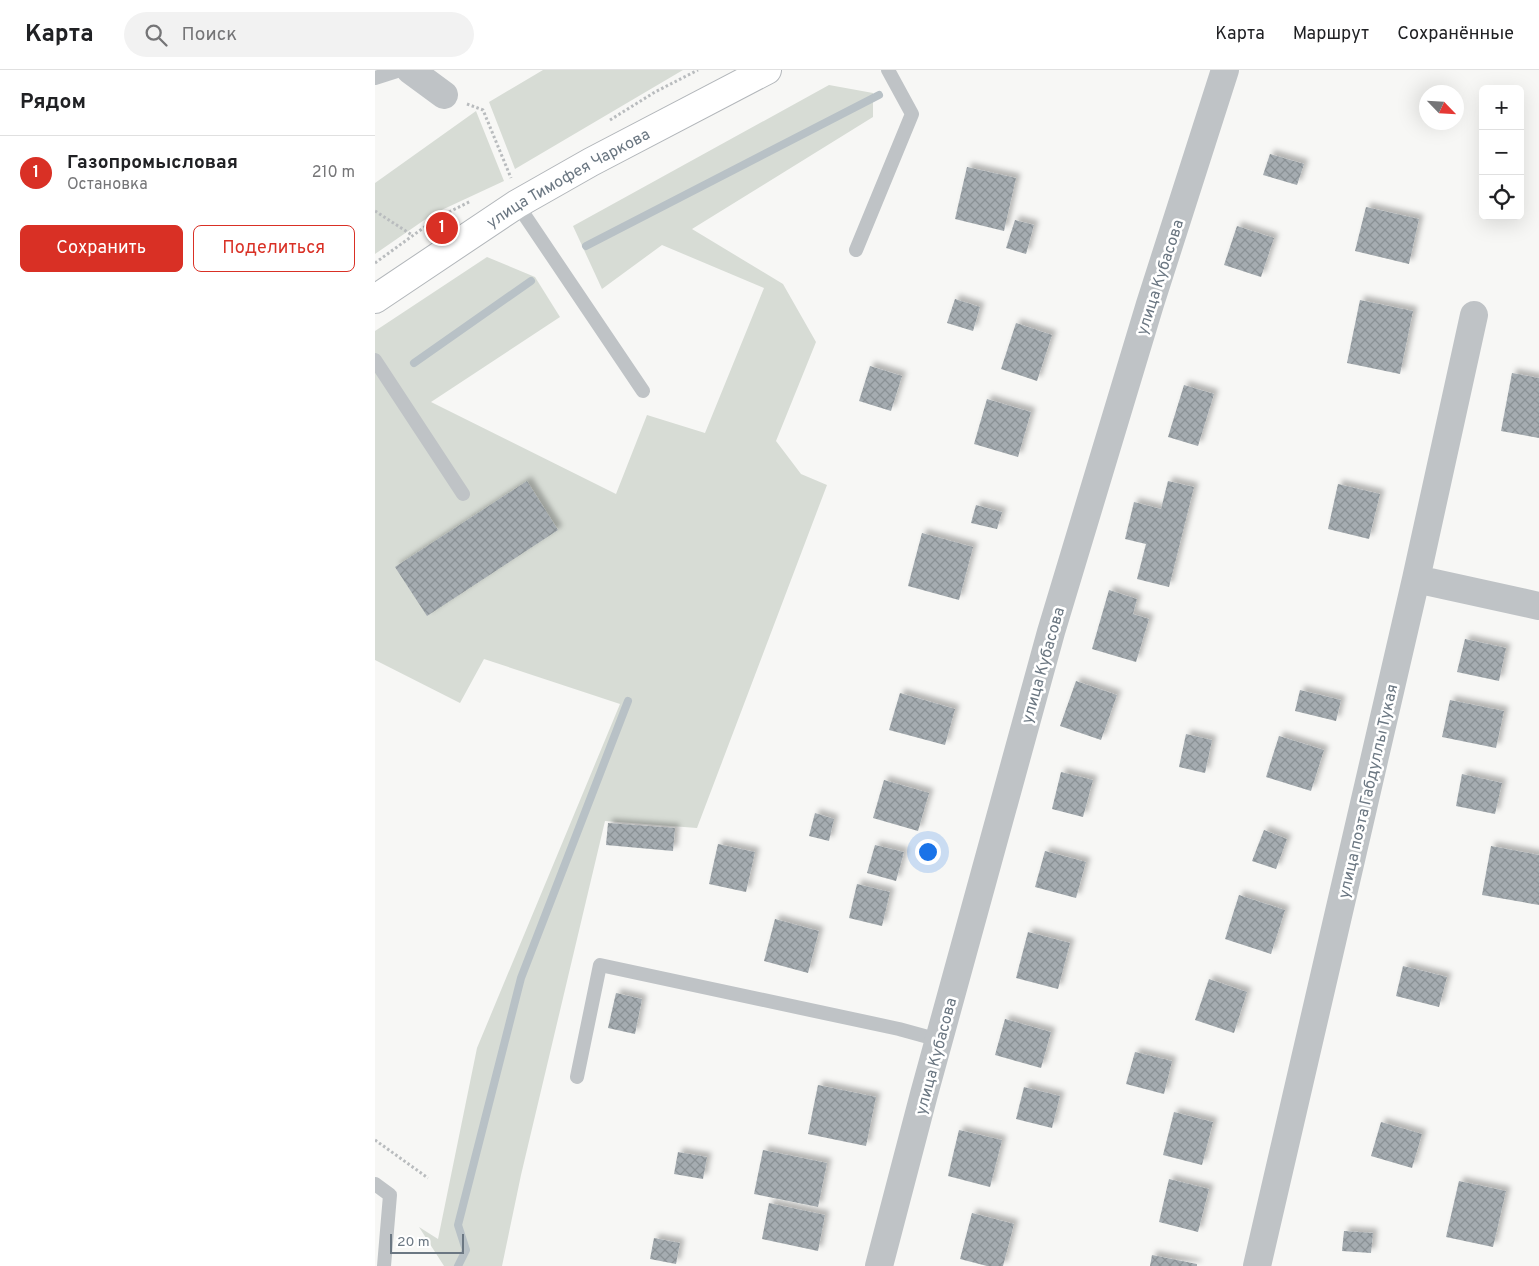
<!DOCTYPE html>
<html lang="ru">
<meta charset="utf-8">
<style>
:root{--surface:#fff;--page:#f2f2f2;--text:#202124;--muted:#757577;--line:#e0e0e0;--accent:#d93025}
body{margin:0;font-family:Overpass,sans-serif;background:var(--page);color:var(--text)}
.controls{position:absolute;right:15px;top:15px;display:grid;overflow:hidden;border-radius:8px;box-shadow:0 5px 20px #0002}
.controls button{width:45px;height:45px;display:grid;place-items:center;padding:0;border:0;border-bottom:1px solid var(--line);background:var(--surface);color:var(--text);font:25px sans-serif}
.compass{position:absolute;left:1044px;top:15px;width:45px;height:45px;border-radius:50%;background:var(--surface);box-shadow:0 5px 20px #0002;rotate:115deg}
.scale{position:absolute;left:15px;bottom:12px;width:74px;box-sizing:border-box;padding-left:5px;border:2px solid #6b7782;border-top:0;font-size:14px;line-height:18px;white-space:nowrap;color:#6b7782;-webkit-text-stroke:4px #fff;paint-order:stroke}
.you{position:absolute;left:552px;top:781px;width:18px;height:18px;margin:-12px;border:4px solid #fff;border-radius:50%;background:#1a73e8;box-shadow:0 0 0 8px #1a73e833}
.badge{display:grid;place-items:center;width:32px;height:32px;border-radius:50%;background:var(--accent);color:#fff;font-size:16px;font-weight:700}
.pin{position:absolute;translate:-50% -50%;border:2px solid #fff;box-shadow:0 1px 5px #0006}
.list{margin:0;padding:0;list-style:none}
h2{display:flex;justify-content:space-between;align-items:center;height:65px;margin:0;padding:0 20px;font-size:21px}
h2 small{font-size:16px;font-weight:400;color:var(--muted)}
.list li{display:grid;grid-template-columns:32px 1fr auto;gap:15px;align-items:center;box-sizing:border-box;height:75px;padding:0 20px;border-top:1px solid var(--line)}
.list b{display:block;font-size:19px;white-space:nowrap}
.list p{margin:0;font-size:16px;white-space:nowrap;color:var(--muted)}
.list em{font-size:16px;font-style:normal;color:var(--muted)}
.actions{display:flex;gap:10px;padding:15px 20px}
.actions a{flex:1;padding:11px 0;border:1px solid var(--accent);border-radius:8px;text-align:center;font-size:18px;color:var(--accent)}
.actions .main{background:var(--accent);color:#fff}
.icon{flex:none;width:28px;height:28px;fill:none;stroke:currentColor;stroke-width:2;stroke-linecap:round;stroke-linejoin:round}
.map{position:relative;flex:none;width:1164px;height:1196px;overflow:hidden}
header{display:flex;align-items:center;gap:30px;box-sizing:border-box;height:70px;padding:0 25px;background:var(--surface);border-bottom:1px solid var(--line)}
header strong{font-size:24px}
nav{display:flex;gap:28px;margin-inline-start:auto;font-size:18px}
.search{width:350px;height:45px;background:var(--page);display:flex;align-items:center;gap:12px;box-sizing:border-box;padding:0 18px;border-radius:28px;color:var(--muted);font-size:19px}
main{display:flex}
aside{flex:1;background:var(--surface)}
.map>svg:first-child{display:block}
.grass{fill:#d7dcd5}
.lines{fill:none;stroke-linecap:round;stroke-linejoin:round}
.stream{stroke:#b8c1c6;stroke-width:8}
.building{fill:url(#building-cross-hatch);filter:url(#shadow)}
.secondary-casing{stroke:#b2b6ba;stroke-width:30}
.path{stroke:#b9bcbe;stroke-width:3;stroke-dasharray:2.5 2.5;stroke-linecap:butt}
.service{stroke:#bfc3c6;stroke-width:14}
.minor{stroke:#bfc3c6;stroke-width:28}
.secondary{stroke:#fff;stroke-width:28}
.labels{text-anchor:middle;stroke-width:5;stroke-linejoin:round;paint-order:stroke}
.street-label{font-size:16px;fill:#6b7782;stroke:#fff}
</style>
<header>
<strong>Карта</strong>
<div class="search"><svg class="icon" aria-label="search" viewBox="0 0 24 24"><circle cx="10" cy="10" r="6"/><path d="M15 15l6 6"/></svg>Поиск</div>
<nav><a>Карта</a><a>Маршрут</a><a>Сохранённые</a></nav>
</header>
<main>
<aside>
<h2>Рядом<small></small></h2>
<ul class="list">
<li><span class="badge">1</span><div><b>Газопромысловая</b><p>Остановка</p></div><em>210 m</em></li>
</ul>
<div class="actions"><a class="main">Сохранить</a><a>Поделиться</a></div>
</aside>
<div class="map">
<svg width="1164" height="1196" viewBox="0 0 1164 1196">
<defs>
<pattern id="building-cross-hatch" width="8" height="8" patternUnits="userSpaceOnUse" patternTransform="scale(1.25)"><rect width="8" height="8" fill="#a5acb1"/><path d="M0 0l8 8M0 8l8-8" fill="none" stroke="#8a9195"/></pattern>
<filter id="shadow"><feDropShadow dx="4.5" dy="-4.5" stdDeviation="2.5" flood-color="#0004"/></filter>
</defs>
<rect width="100%" height="100%" fill="#f7f7f5"/>
<path class="grass" d="M168,0H308L140,99L114,32Z
M454,15L498,23V47L317,159L408,214L441,272L401,371L426,404L452,415L322,758L230,751L146,1105L127,1196H69L44,1157L63,1169L102,978L245,634L109,589L85,633L0,590V261L112,187L160,207L185,247L56,332L241,424L272,345L330,363L389,218L287,175L227,219L198,156Z
M101,41L129,111L58,144L0,184V113Z"/>
<g class="lines">
<path class="stream" d="M211,176L504,25
M39,293L156,211
M83,1196L91,1180L83,1155L146,908L253,631"/>
</g>
<path class="building" d="M895,84L929,94L922,115L888,105Z
M592,97L641,108L629,161L580,149Z
M991,137L1044,149L1034,194L980,181Z
M640,150L659,155L651,184L631,178Z
M862,156L899,168L886,207L849,195Z
M580,229L605,237L598,261L572,253Z
M985,230L1038,241L1025,304L972,293Z
M641,253L677,265L662,311L626,299Z
M495,296L527,306L516,341L484,331Z
M1137,303L1164,308V368L1126,361Z
M809,315L839,324L823,376L793,367Z
M612,329L656,342L643,387L599,374Z
M152,411L183,460L52,546L20,497Z
M793,411L819,417L794,517L762,509L771,474L750,469L759,432L786,439Z
M963,414L1005,424L994,469L953,459Z
M601,435L627,442L622,459L596,453Z
M547,463L598,477L584,530L533,516Z
M734,520L762,529L758,544L774,549L761,592L717,579Z
M1090,569L1131,578L1124,611L1082,602Z
M701,611L742,625L726,670L685,656Z
M925,620L966,630L961,651L920,641Z
M525,623L580,639L570,675L514,660Z
M1075,630L1129,641L1121,678L1067,667Z
M811,664L837,670L830,703L804,697Z
M904,666L949,680L936,721L891,707Z
M686,702L718,710L708,747L677,739Z
M1087,704L1127,713L1120,744L1081,736Z
M509,710L554,723L543,761L498,748Z
M440,743L459,749L454,771L434,766Z
M233,753L300,758L298,781L231,775Z
M889,760L912,769L901,799L877,791Z
M343,774L380,782L371,822L334,814Z
M500,775L529,782L521,811L492,803Z
M1116,776L1164,785V835L1107,825Z
M670,781L711,792L701,828L660,817Z
M482,814L515,822L507,856L474,848Z
M864,825L910,840L896,884L850,869Z
M400,849L444,861L433,903L389,891Z
M653,862L695,873L683,919L641,908Z
M1028,896L1072,907L1064,937L1021,926Z
M834,909L872,922L859,963L820,950Z
M241,923L267,929L260,964L233,958Z
M630,949L676,962L666,998L620,985Z
M760,982L797,991L789,1024L751,1014Z
M443,1015L501,1027L491,1076L433,1064Z
M649,1017L685,1026L677,1058L641,1049Z
M799,1042L838,1052L827,1095L788,1085Z
M1006,1052L1047,1064L1037,1098L996,1086Z
M584,1060L627,1070L615,1117L573,1106Z
M388,1080L452,1093L443,1137L379,1124Z
M303,1082L332,1087L328,1109L299,1104Z
M794,1109L834,1119L823,1162L784,1152Z
M1084,1111L1131,1121L1118,1177L1071,1167Z
M394,1133L450,1145L443,1181L387,1169Z
M597,1143L639,1154L628,1196H612L585,1189Z
M969,1161L998,1163L996,1183L967,1181Z
M279,1168L305,1173L301,1194L275,1189Z
M777,1185L822,1194V1196H775Z"/>
<g class="lines">
<g class="secondary-casing">
<g id="secondary">
<path id="s1" d="M0,229L142,134L216,92L392,0"/>
</g>
</g>
<path class="path" d="M92,34L108,40L136,108
M235,50L280,22L323,0
M0,141L37,165
M0,193L62,148L96,131
M0,1070L53,1108"/>
<path class="service" d="M0,8L25,0
M142,134L268,321
M481,180L537,44L513,0
M0,290L88,424
M202,1007L225,895L524,959L564,970
M0,1114L15,1125L9,1196"/>
<path class="minor" d="M35,0L69,25
M1041,509L1164,536
M504,1196L549,1024L676,562L775,234L850,0
M882,1196L1041,509L1099,245"/>
<use href="#secondary" class="secondary"/>
</g>
<g class="labels">
<g class="street-label">
<text dy="6" stroke="none"><textPath href="#s1" startOffset="228">улица Тимофея Чаркова</textPath></text>
<text transform="translate(784 207) rotate(-72)" y="6">улица Кубасова</text>
<text transform="translate(667 595) rotate(-74)" y="6">улица Кубасова</text>
<text transform="translate(992 721) rotate(-77)" y="6">улица поэта Габдуллы Тукая</text>
<text transform="translate(560 986) rotate(-75)" y="6">улица Кубасова</text>
</g>
</g>
</svg>
<div class="controls">
<button>+</button>
<button>−</button>
<button><svg class="icon" aria-label="locate" viewBox="0 0 24 24"><circle cx="12" cy="12" r="6"/><path d="M12 2v4M12 18v4M2 12h4M18 12h4"/></svg></button>
</div>
<svg class="compass" viewBox="-18 -18 36 36"><path d="M0-13l5 13h-10z" fill="#e53935"/><path d="M0 13l5-13h-10z" fill="#757577"/></svg>
<div class="scale">20 m</div>
<div class="you"></div>
<div class="pin badge" style="left:67px;top:158px">1</div>
</div>
</main>
